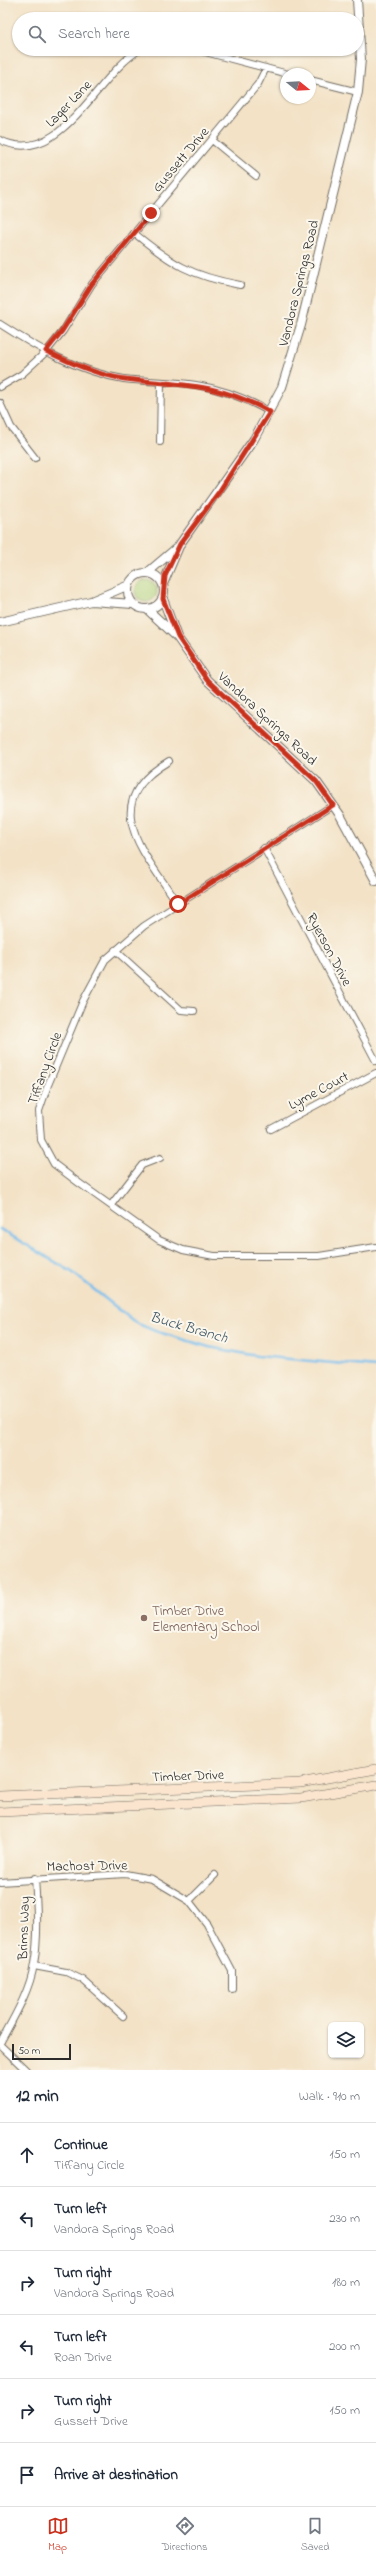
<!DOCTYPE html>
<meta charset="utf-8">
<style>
:root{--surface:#fff;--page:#f2f2f3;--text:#1f2937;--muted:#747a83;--line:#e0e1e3;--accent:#c8321e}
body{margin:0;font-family:"Indie Flower",sans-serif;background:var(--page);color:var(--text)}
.controls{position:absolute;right:12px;bottom:12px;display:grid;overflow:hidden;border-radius:6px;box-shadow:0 1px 3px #0004}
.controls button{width:36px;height:36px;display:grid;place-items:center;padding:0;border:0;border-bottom:1px solid var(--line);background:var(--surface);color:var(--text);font:20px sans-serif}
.compass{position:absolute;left:280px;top:68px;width:36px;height:36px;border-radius:50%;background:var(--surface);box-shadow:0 1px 3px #0004;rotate:108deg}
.scale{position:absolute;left:12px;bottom:10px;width:59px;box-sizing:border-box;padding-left:4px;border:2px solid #2b2b2b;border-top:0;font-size:11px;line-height:14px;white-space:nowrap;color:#2b2b2b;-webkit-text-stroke:3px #fbf7ec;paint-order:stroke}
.stop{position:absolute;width:12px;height:12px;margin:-9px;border:3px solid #c8321e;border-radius:50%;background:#fff}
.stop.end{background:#c8321e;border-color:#fff;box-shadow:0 1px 4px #0008}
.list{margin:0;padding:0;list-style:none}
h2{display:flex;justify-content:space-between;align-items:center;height:52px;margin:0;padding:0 16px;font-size:17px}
h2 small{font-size:13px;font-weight:400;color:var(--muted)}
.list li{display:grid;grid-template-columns:26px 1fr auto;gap:12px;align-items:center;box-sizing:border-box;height:64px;padding:0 16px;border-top:1px solid var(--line)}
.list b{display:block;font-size:15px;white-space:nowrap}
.list p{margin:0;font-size:13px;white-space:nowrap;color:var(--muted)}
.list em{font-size:13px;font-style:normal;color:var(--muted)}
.icon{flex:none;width:22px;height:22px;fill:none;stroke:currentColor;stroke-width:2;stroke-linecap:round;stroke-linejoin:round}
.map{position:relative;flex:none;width:376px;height:2070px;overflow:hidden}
.search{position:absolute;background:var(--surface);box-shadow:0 1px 3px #0004;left:12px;right:12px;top:12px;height:44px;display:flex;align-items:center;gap:10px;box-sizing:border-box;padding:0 14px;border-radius:22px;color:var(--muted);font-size:15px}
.sheet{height:436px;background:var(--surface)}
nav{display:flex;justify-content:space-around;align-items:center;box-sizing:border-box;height:56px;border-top:1px solid var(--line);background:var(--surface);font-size:11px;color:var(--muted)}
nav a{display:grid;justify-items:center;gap:2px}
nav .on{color:var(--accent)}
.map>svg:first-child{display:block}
.green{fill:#afd078;stroke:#6d7e52}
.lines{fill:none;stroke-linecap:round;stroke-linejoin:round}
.stream{stroke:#75bded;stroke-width:2.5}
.minor-casing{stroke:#716b61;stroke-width:8}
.tertiary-casing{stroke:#716b61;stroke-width:10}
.secondary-casing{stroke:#716b61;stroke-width:10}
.minor{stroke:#fff;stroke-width:6}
.tertiary{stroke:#fff;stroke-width:8}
.secondary{stroke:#fbe5cf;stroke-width:9}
.route{stroke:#c8321e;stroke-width:5}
.education-dot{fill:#8d6e63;stroke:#fbf7ec;stroke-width:1.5}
.labels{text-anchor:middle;stroke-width:4;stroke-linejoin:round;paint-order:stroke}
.street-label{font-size:14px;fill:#2b2b2b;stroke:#fbf7ec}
.education-label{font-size:14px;fill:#785e54;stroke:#fbf7ec;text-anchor:start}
.water-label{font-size:15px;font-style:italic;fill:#415765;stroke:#fbf7ec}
</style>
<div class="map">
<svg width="376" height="2070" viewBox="0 0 376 2070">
<rect width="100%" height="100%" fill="#fbf7ec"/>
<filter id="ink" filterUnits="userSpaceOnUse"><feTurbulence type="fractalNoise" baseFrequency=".025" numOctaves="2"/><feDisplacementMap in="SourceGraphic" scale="8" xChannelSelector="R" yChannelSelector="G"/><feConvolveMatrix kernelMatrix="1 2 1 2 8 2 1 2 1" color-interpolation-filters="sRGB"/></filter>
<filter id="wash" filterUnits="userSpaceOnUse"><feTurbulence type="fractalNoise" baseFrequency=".012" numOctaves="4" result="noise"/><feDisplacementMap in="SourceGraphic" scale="16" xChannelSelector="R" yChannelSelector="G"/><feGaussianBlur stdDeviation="0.9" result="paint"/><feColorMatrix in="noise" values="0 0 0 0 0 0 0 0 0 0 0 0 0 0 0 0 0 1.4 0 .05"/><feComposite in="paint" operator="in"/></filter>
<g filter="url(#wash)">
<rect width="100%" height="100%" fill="#f3e2c6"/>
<path class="green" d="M135 591a11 11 0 1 1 22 0a11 11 0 1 1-22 0Z"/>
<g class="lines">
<path class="stream" d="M0,1229L72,1272L136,1323L155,1331L209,1347L257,1356L376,1367"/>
</g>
</g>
<g filter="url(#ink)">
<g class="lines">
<g class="minor-casing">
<path id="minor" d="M194,49L288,74
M310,80L358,92
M0,140C61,170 97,73 141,49
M212,140L256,176
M134,233C172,264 191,276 240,285
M0,324C37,348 79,372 124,379C148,382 173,381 196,385C223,389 247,399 270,412
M0,387L22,374L47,351L63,331L92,284L258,84L266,68
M0,403L11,427L35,458
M160,442L161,382
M169,761C95,804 145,853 178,904
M333,805L144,926L105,960L83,1001L48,1085L39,1111L41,1140L54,1164L79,1183L159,1240L183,1250L214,1256H319L376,1247
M264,848L376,1061
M115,950L181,1010L194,1011
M271,1129L376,1073
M111,1205L142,1165L160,1158
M0,1882L125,1874L152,1879L189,1901L207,1924L232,1971V1989
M189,1901L215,1875
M34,1966L66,1972L83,1980L123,2016
M0,2043C13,2019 30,1991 34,1964C39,1936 37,1907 35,1878
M0,2045L26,2070"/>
</g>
<g class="tertiary-casing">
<path id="tertiary" d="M128 591a18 18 0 1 1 36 0a18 18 0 1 1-36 0Z
M147,573L180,545
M163,584L180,544L254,439L282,387L301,325L358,92L361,59L357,0
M163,599L177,637L207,680L316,781L340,815L376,881
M91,601L133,604
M148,610L177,637
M0,622L91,601L129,585"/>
</g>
<g class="secondary-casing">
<path id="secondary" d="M0,1796L300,1783L376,1769
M0,1812L301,1798L376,1785"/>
</g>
<use href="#minor" class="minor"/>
<use href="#tertiary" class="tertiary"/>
<use href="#secondary" class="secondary"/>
</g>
</g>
<g class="lines" filter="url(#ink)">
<path class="route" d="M151,213L92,284L62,331L46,351C71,363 97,375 125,379C182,386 216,382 270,412L219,492L180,544L165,576L163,599L178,637L207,680L316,781L333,805L178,904"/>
</g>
<circle class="education-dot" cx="144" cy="1618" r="4"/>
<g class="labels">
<g class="street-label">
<text transform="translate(68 103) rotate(-46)" y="5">Lager Lane</text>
<text transform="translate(180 159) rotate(-50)" y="5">Gussett Drive</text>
<text transform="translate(298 283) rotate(-76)" y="5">Vandora Springs Road</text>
<text transform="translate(268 718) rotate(43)" y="5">Vandora Springs Road</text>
<text transform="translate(330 949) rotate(62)" y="5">Ryerson Drive</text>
<text transform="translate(44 1068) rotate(-70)" y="5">Tiffany Circle</text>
<text transform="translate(318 1090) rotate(-28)" y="5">Lyme Court</text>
<text transform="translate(188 1775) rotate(-2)" y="5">Timber Drive</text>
<text transform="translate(87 1865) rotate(-1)" y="5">Machost Drive</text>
<text transform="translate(23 1928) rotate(-88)" y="5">Brims Way</text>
</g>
<g class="education-label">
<text x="152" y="1615">Timber Drive<tspan x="152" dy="16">Elementary School</tspan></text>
</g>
<g class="water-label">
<text transform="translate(189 1327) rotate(16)" y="5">Buck Branch</text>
</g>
</g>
</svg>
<div class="controls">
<button><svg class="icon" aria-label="layers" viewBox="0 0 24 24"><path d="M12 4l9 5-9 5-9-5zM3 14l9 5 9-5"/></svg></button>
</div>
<svg class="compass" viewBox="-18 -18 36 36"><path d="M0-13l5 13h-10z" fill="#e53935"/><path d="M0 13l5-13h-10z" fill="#747a83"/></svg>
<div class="scale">50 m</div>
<div class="stop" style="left:178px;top:904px"></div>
<div class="stop end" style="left:151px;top:213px"></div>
<div class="search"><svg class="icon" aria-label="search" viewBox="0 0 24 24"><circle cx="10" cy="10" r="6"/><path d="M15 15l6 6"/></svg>Search here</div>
</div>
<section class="sheet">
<h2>12 min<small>Walk · 910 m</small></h2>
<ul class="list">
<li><svg class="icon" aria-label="ahead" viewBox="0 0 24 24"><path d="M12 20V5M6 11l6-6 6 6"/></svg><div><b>Continue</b><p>Tiffany Circle</p></div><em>150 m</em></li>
<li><svg class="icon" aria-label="left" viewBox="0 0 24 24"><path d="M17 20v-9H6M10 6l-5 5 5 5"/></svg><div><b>Turn left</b><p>Vandora Springs Road</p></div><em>230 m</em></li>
<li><svg class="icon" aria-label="right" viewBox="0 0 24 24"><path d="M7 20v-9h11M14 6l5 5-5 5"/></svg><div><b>Turn right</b><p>Vandora Springs Road</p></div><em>180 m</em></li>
<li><svg class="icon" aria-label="left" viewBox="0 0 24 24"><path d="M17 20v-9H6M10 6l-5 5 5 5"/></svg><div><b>Turn left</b><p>Roan Drive</p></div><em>200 m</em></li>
<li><svg class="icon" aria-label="right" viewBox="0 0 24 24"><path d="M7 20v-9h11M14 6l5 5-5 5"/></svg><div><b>Turn right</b><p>Gussett Drive</p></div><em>150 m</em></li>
<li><svg class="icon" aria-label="arrive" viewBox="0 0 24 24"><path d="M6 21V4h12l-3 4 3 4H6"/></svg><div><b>Arrive at destination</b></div></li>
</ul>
</section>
<nav>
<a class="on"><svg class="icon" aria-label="map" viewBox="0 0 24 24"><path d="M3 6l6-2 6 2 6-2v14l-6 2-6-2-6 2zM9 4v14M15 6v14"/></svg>Map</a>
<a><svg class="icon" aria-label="directions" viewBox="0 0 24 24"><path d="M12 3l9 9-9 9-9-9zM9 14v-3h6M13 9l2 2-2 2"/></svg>Directions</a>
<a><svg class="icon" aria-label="saved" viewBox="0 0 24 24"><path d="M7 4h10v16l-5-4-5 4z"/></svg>Saved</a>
</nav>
